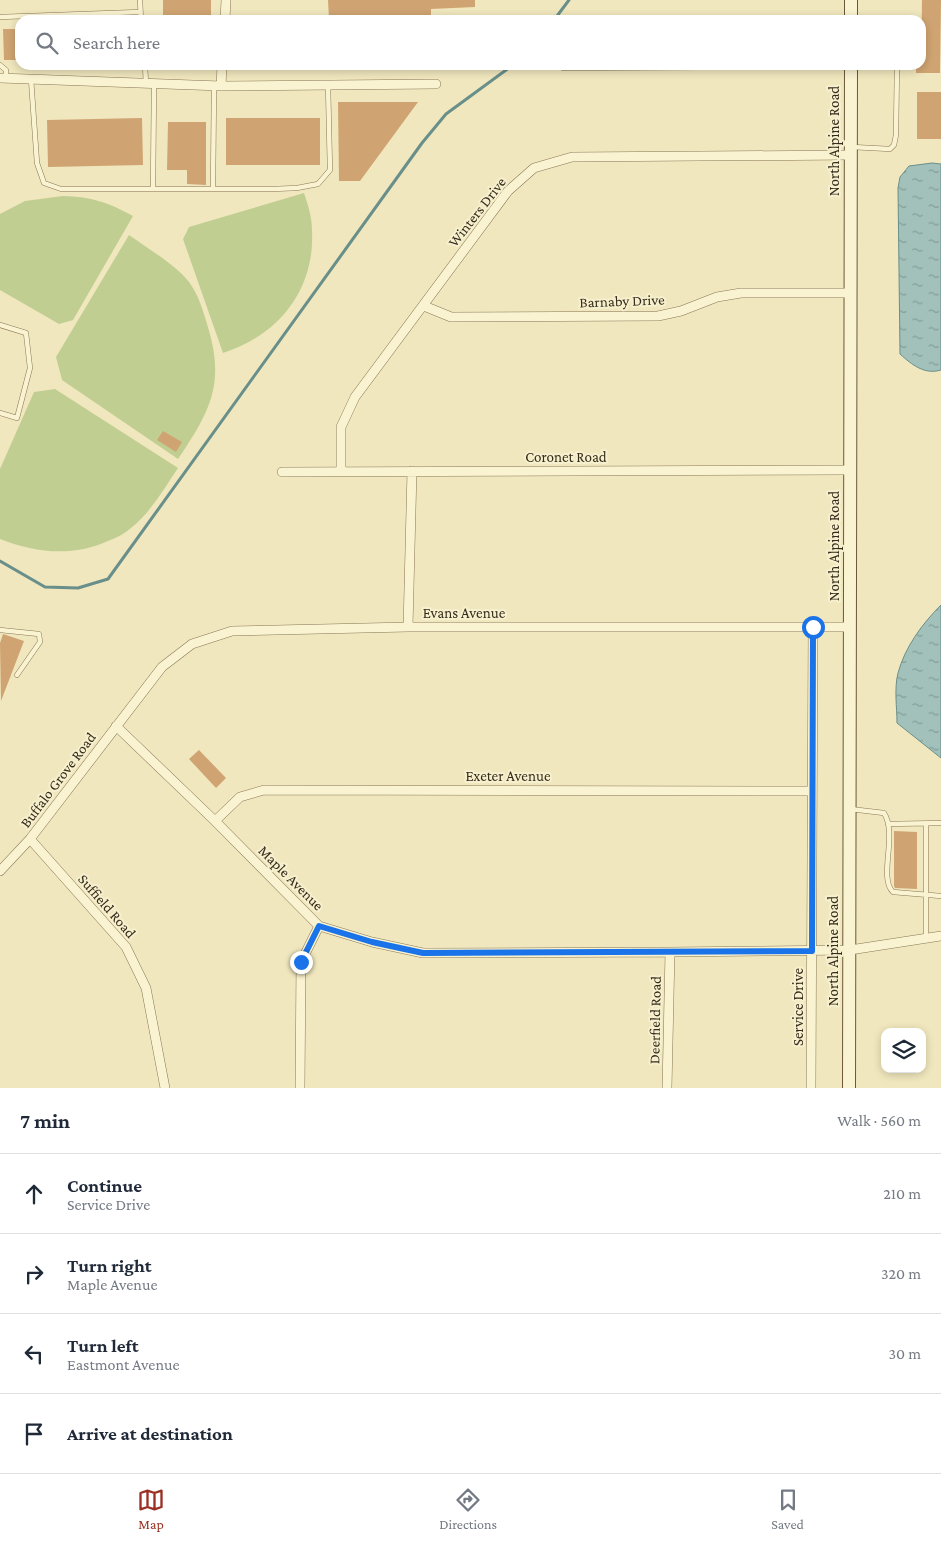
<!DOCTYPE html>
<meta charset="utf-8">
<style>
:root{--surface:#fff;--page:#f6f6f7;--text:#1f2937;--muted:#747a83;--line:#e0e1e3;--accent:#9a3023}
body{margin:0;font-family:"Crimson Pro",serif;background:var(--page);color:var(--text)}
.controls{position:absolute;right:15px;bottom:15px;display:grid;overflow:hidden;border-radius:10px;box-shadow:0 2px 8px #0003}
.controls button{width:45px;height:45px;display:grid;place-items:center;padding:0;border:0;border-bottom:1px solid var(--line);background:var(--surface);color:var(--text);font:25px sans-serif}
.stop{position:absolute;width:15px;height:15px;margin:-11px;border:4px solid #1a73e8;border-radius:50%;background:#fff}
.stop.end{background:#1a73e8;border-color:#fff;box-shadow:0 1px 5px #0008}
.list{margin:0;padding:0;list-style:none}
h2{display:flex;justify-content:space-between;align-items:center;height:65px;margin:0;padding:0 20px;font-size:21px}
h2 small{font-size:16px;font-weight:400;color:var(--muted)}
.list li{display:grid;grid-template-columns:32px 1fr auto;gap:15px;align-items:center;box-sizing:border-box;height:80px;padding:0 20px;border-top:1px solid var(--line)}
.list b{display:block;font-size:19px;white-space:nowrap}
.list p{margin:0;font-size:16px;white-space:nowrap;color:var(--muted)}
.list em{font-size:16px;font-style:normal;color:var(--muted)}
.icon{flex:none;width:28px;height:28px;fill:none;stroke:currentColor;stroke-width:2;stroke-linecap:round;stroke-linejoin:round}
.map{position:relative;flex:none;width:941px;height:1088px;overflow:hidden}
.search{position:absolute;background:var(--surface);box-shadow:0 2px 8px #0003;left:15px;right:15px;top:15px;height:55px;display:flex;align-items:center;gap:12px;box-sizing:border-box;padding:0 18px;border-radius:15px;color:var(--muted);font-size:19px}
.sheet{height:385px;background:var(--surface)}
nav{display:flex;justify-content:space-around;align-items:center;box-sizing:border-box;height:70px;border-top:1px solid var(--line);background:var(--surface);font-size:14px;color:var(--muted)}
nav a{display:grid;justify-items:center;gap:2px}
nav .on{color:var(--accent)}
.map>svg:first-child{display:block}
.garden{fill:#c0ce91}
.water{fill:url(#water-ripples);stroke:#698f8a}
.lines{fill:none;stroke-linecap:round;stroke-linejoin:round}
.stream{stroke:#698f8a;stroke-width:3}
.building{fill:#d0a472}
.lane-casing{stroke:#897756;stroke-width:5.5}
.street-casing{stroke:#897756;stroke-width:10}
.secondary-casing{stroke:#6a5839;stroke-width:14}
.lane{stroke:#faf3d1;stroke-width:4.5}
.street{stroke:#faf3d1;stroke-width:9}
.secondary{stroke:#faf3d1;stroke-width:12}
.route{stroke:#1a73e8;stroke-width:6}
.labels{text-anchor:middle;stroke-width:4;stroke-linejoin:round;paint-order:stroke}
.street-label{font-size:15px;fill:#372c1b;stroke:#f7f0ce}
</style>
<div class="map">
<svg width="941" height="1088" viewBox="0 0 941 1088">
<defs>
<pattern id="water-ripples" width="26" height="14" patternUnits="userSpaceOnUse" patternTransform="scale(1.25)"><rect width="26" height="14" fill="#a2c1bb"/><path d="M2 4q2-2 4 0t4 0M15 11q2-2 4 0t4 0" fill="none" stroke="#859d97"/></pattern>
</defs>
<rect width="100%" height="100%" fill="#f0e7be"/>
<path class="garden" d="M304,193C308,205 312,217 312,230C315,290 279,335 223,353L183,239L189,227Z
M63,196C92,197 107,202 133,216L73,320L59,324L0,290V214L25,201Z
M129,235C147,248 176,265 189,282C198,294 203,310 207,324C226,384 210,411 178,459L62,380L56,357Z
M55,389L178,468C164,489 151,512 131,528C124,534 116,538 108,541C72,557 36,553 0,539V469L34,392Z"/>
<path class="water" d="M932,163L941,164V370C925,375 912,365 900,354L898,188L900,177L909,166Z
M941,605V758L897,723C897,707 894,689 898,673C905,647 922,624 941,605Z"/>
<g class="lines">
<path class="stream" d="M554,20L569,0
M0,561L45,587L78,588L108,579L422,143L446,114L513,65"/>
</g>
<path class="building" d="M163,0H211V20H163Z
M328,0H475V7L431,9V15L329,19Z
M922,0H941L940,73H916V65H921Z
M3,29H20V60H4Z
M917,92H941V139H917Z
M338,102H418L360,181H339Z
M142,118L143,165L48,167L47,120Z
M226,118H320V165H226Z
M168,122H206V185L187,184V170H167Z
M163,431L182,442L176,452L157,440Z
M3,634L24,641L1,701L0,643Z
M199,750L226,778L216,788L189,759Z
M894,831L917,832V889L895,888L894,886Z"/>
<g class="lines">
<g class="lane-casing">
<path id="lane" d="M140,0L141,20
M0,17L140,12
M897,20V18
M0,65L6,70V78
M145,65L146,84
M563,68L743,67V65
M31,79L37,163L44,183L61,189H273L297,188L318,184L330,170L328,85
M852,147L890,149L894,145L896,135L897,65
M153,189L154,84
M213,189L214,86
M0,325L26,333L30,368L17,418L0,413
M0,630L39,634L40,642L17,675
M850,809L884,813C898,835 878,877 893,892L941,896
M888,824L941,823
M926,824V938"/>
</g>
<g class="street-casing">
<path id="street" d="M225,20L226,0
M0,78L221,86L436,84
M221,86L222,65
M424,306L451,317L658,316L681,311L717,297L741,293H851
M282,472L850,470
M341,472V427L355,397L508,191L534,168L572,157L851,155
M408,627L412,471
M116,726L215,821L319,926L372,942L423,953L670,952L850,950L941,936
M215,821L240,797L264,790L812,791
M30,839L126,947L146,988L165,1088
M0,871L30,839L162,667L192,644L232,631L408,627H850
M300,1088L301,962L319,926
M667,1088L670,952
M811,1088L813,627"/>
</g>
<g class="secondary-casing">
<path id="secondary" d="M851,20V0
M849,1088L851,65"/>
</g>
<use href="#lane" class="lane"/>
<use href="#street" class="street"/>
<use href="#secondary" class="secondary"/>
</g>
<g class="lines">
<path class="route" d="M301,962L319,926L372,942L423,953L812,951L813,627"/>
</g>
<g class="labels">
<g class="street-label">
<text transform="translate(834 141) rotate(-90)" y="5">North Alpine Road</text>
<text transform="translate(477 212) rotate(-52)" y="5">Winters Drive</text>
<text transform="translate(622 301) rotate(-2)" y="5">Barnaby Drive</text>
<text x="566" y="462">Coronet Road</text>
<text transform="translate(834 546) rotate(-90)" y="5">North Alpine Road</text>
<text x="464" y="618">Evans Avenue</text>
<text x="508" y="781">Exeter Avenue</text>
<text transform="translate(58 780) rotate(-53)" y="5">Buffalo Grove Road</text>
<text transform="translate(291 878) rotate(45)" y="5">Maple Avenue</text>
<text transform="translate(107 906) rotate(49)" y="5">Suffield Road</text>
<text transform="translate(833 951) rotate(-90)" y="5">North Alpine Road</text>
<text transform="translate(798 1007) rotate(-90)" y="5">Service Drive</text>
<text transform="translate(655 1020) rotate(-89)" y="5">Deerfield Road</text>
</g>
</g>
</svg>
<div class="controls">
<button><svg class="icon" aria-label="layers" viewBox="0 0 24 24"><path d="M12 4l9 5-9 5-9-5zM3 14l9 5 9-5"/></svg></button>
</div>
<div class="stop" style="left:813px;top:627px"></div>
<div class="stop end" style="left:301px;top:962px"></div>
<div class="search"><svg class="icon" aria-label="search" viewBox="0 0 24 24"><circle cx="10" cy="10" r="6"/><path d="M15 15l6 6"/></svg>Search here</div>
</div>
<section class="sheet">
<h2>7 min<small>Walk · 560 m</small></h2>
<ul class="list">
<li><svg class="icon" aria-label="ahead" viewBox="0 0 24 24"><path d="M12 20V5M6 11l6-6 6 6"/></svg><div><b>Continue</b><p>Service Drive</p></div><em>210 m</em></li>
<li><svg class="icon" aria-label="right" viewBox="0 0 24 24"><path d="M7 20v-9h11M14 6l5 5-5 5"/></svg><div><b>Turn right</b><p>Maple Avenue</p></div><em>320 m</em></li>
<li><svg class="icon" aria-label="left" viewBox="0 0 24 24"><path d="M17 20v-9H6M10 6l-5 5 5 5"/></svg><div><b>Turn left</b><p>Eastmont Avenue</p></div><em>30 m</em></li>
<li><svg class="icon" aria-label="arrive" viewBox="0 0 24 24"><path d="M6 21V4h12l-3 4 3 4H6"/></svg><div><b>Arrive at destination</b></div></li>
</ul>
</section>
<nav>
<a class="on"><svg class="icon" aria-label="map" viewBox="0 0 24 24"><path d="M3 6l6-2 6 2 6-2v14l-6 2-6-2-6 2zM9 4v14M15 6v14"/></svg>Map</a>
<a><svg class="icon" aria-label="directions" viewBox="0 0 24 24"><path d="M12 3l9 9-9 9-9-9zM9 14v-3h6M13 9l2 2-2 2"/></svg>Directions</a>
<a><svg class="icon" aria-label="saved" viewBox="0 0 24 24"><path d="M7 4h10v16l-5-4-5 4z"/></svg>Saved</a>
</nav>
